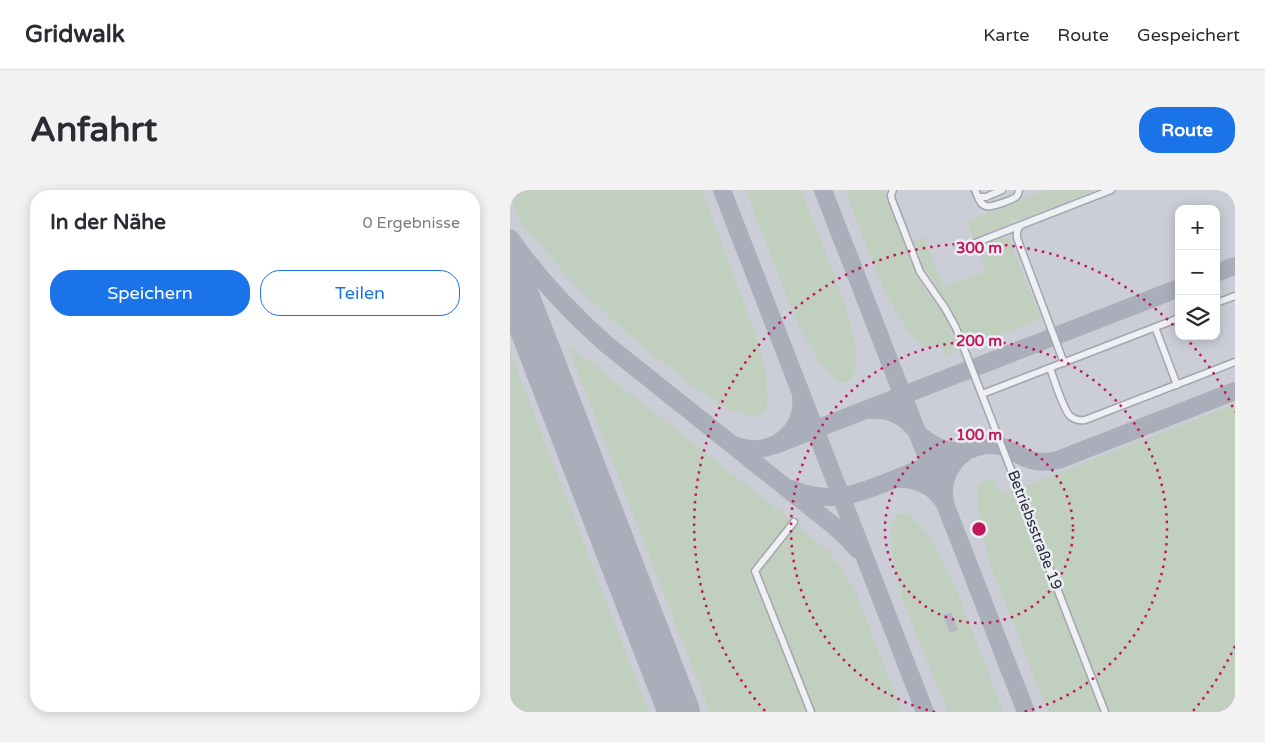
<!DOCTYPE html>
<html lang="de">
<meta charset="utf-8">
<style>
:root{--surface:#fff;--page:#f2f2f3;--text:#2b2b33;--muted:#7c7c81;--line:#e1e1e2;--accent:#1a73e8}
body{margin:0;font-family:"Varela Round",sans-serif;background:var(--page);color:var(--text)}
.controls{position:absolute;right:15px;top:15px;display:grid;overflow:hidden;border-radius:10px;box-shadow:0 2px 12px #0003}
.controls button{width:45px;height:45px;display:grid;place-items:center;padding:0;border:0;border-bottom:1px solid var(--line);background:var(--surface);color:var(--text);font:25px sans-serif}
.list{margin:0;padding:0;list-style:none}
h2{display:flex;justify-content:space-between;align-items:center;height:65px;margin:0;padding:0 20px;font-size:21px}
h2 small{font-size:16px;font-weight:400;color:var(--muted)}
.actions{display:flex;gap:10px;padding:15px 20px}
.actions a{flex:1;padding:11px 0;border:1px solid var(--accent);border-radius:20px;text-align:center;font-size:18px;color:var(--accent)}
.actions .main{background:var(--accent);color:#fff}
.icon{flex:none;width:28px;height:28px;fill:none;stroke:currentColor;stroke-width:2;stroke-linecap:round;stroke-linejoin:round}
.map{position:relative;flex:none;width:725px;height:522px;overflow:hidden;border-radius:20px}
header{display:flex;align-items:center;gap:30px;box-sizing:border-box;height:70px;padding:0 25px;background:var(--surface);border-bottom:1px solid var(--line)}
header strong{font-size:24px}
nav{display:flex;gap:28px;margin-inline-start:auto;font-size:18px}
.intro{display:flex;align-items:center;justify-content:space-between;box-sizing:border-box;height:120px;padding:0 30px}
h1{margin:0;font-size:35px}
.button{padding:12px 22px;border-radius:20px;background:var(--accent);color:#fff;font-size:18px;font-weight:700}
main{display:flex;gap:30px;padding:0 30px}
aside{flex:1;background:var(--surface);border-radius:20px;box-shadow:0 2px 12px #0003}
.map>svg:first-child{display:block}
.built{fill:#cbced7;fill-rule:evenodd}
.green{fill:#c0cfbe}
.lines{fill:none;stroke-linecap:round;stroke-linejoin:round}
.taxiway{stroke:#aaaeba;stroke-width:18}
.runway{stroke:#aaaeba;stroke-width:42}
.building{fill:#b4b8c2}
.minor-casing{stroke:#a2a6af;stroke-width:9}
.minor{stroke:#eff0f4;stroke-width:6}
.ring{fill:none;stroke:#c2185b;stroke-width:2.5;stroke-dasharray:2.5 5}
.labels{text-anchor:middle;stroke-width:5;stroke-linejoin:round;paint-order:stroke}
.street-label{font-size:15px;fill:#272c3b;stroke:#ebeef3}
.centre{fill:#c2185b;stroke:#ebeef3;stroke-width:2.5}
.ring-label{font-size:15px;text-anchor:middle;font-weight:bold;fill:#c2185b;stroke:#ebeef3;stroke-width:5;stroke-linejoin:round;paint-order:stroke}
</style>
<header>
<strong>Gridwalk</strong>
<nav><a>Karte</a><a>Route</a><a>Gespeichert</a></nav>
</header>
<div class="intro"><h1>Anfahrt</h1><a class="button">Route</a></div>
<main>
<aside>
<h2>In der Nähe<small>0 Ergebnisse</small></h2>
<ul class="list">
</ul>
<div class="actions"><a class="main">Speichern</a><a>Teilen</a></div>
</aside>
<div class="map">
<svg width="725" height="522" viewBox="0 0 725 522">
<rect width="100%" height="100%" fill="#dcdfe5"/>
<path class="built" d="M0,0H725V522H0ZM669,19H706V146H669Z"/>
<path class="green" d="M0,0H192L247,148L256,185L258,209L256,220L249,227H241L215,217L182,196L120,146L64,94L10,32L0,5Z
M237,0H291L333,108L345,151V184L341,189L336,192L327,191L323,187L304,164L285,127L242,17Z
M335,0H373L403,79L415,100L431,120L437,131L449,160L436,166L431,153L425,156L420,158L412,156L393,134L369,89Z
M536,0H586L509,30L507,27L502,29L503,33L463,48L457,31Z
M414,47L434,97L476,81L467,57C477,53 488,44 499,49L531,129L459,156L446,126L423,92L412,74L404,51Z
M57,154L284,332L318,361L334,381L346,403L392,522H200Z
M0,162L139,522H0Z
M725,214V522H538L480,374L470,332L467,308L468,297L474,290L484,288L491,305Z
M395,323L401,325L421,349L442,388L493,522H438L393,411L382,366L381,335L383,329L388,324Z"/>
<g class="lines">
<path class="taxiway" d="M212,0L415,522
M313,0L516,522
M0,48C28,88 60,122 96,154L324,336L337,348L348,360
M706,83L725,76
M360,220C372,219 383,221 393,228C399,232 403,237 407,242C420,255 434,262 452,261
M224,255C258,270 296,243 291,206
M265,255L669,98
M388,289C408,288 427,298 436,316C430,296 437,276 454,263
M282,299C322,316 349,303 385,289C404,281 423,274 442,267C454,262 467,255 479,255C498,254 506,266 521,270C530,273 539,272 548,270L725,201"/>
<path class="runway" d="M0,85L169,522"/>
</g>
<path class="building" d="M441,422L448,440L440,443L433,425Z"/>
<g class="lines">
<g class="minor-casing">
<path id="minor" d="M383,0L381,5L382,10L410,82L435,118L446,138L595,522
M465,0C468,6 469,14 476,16C481,18 501,10 506,7C509,4 508,4 509,0
M468,7H476L492,0
M510,36L507,41V48L554,173
M465,53L601,0
M706,113L725,106
M645,137L667,195
M540,178C544,189 553,219 560,226C565,230 569,231 575,230L725,172
M472,204L669,128
M284,332L245,381L301,522"/>
</g>
<use href="#minor" class="minor"/>
</g>
<g class="ring">
<circle cx="469" cy="339" r="94"/>
<path d="M425 522A188 188 0 1 1 513 522"/>
<path d="M725 456A281 281 0 0 1 683 521M255 521A281 281 0 0 1 668 140M675 147A281 281 0 0 1 725 222"/>
</g>
<g class="labels">
<g class="street-label">
<text transform="translate(525 340) rotate(69)" y="5">Betriebsstraße 19</text>
</g>
</g>
<circle cx="469" cy="339" r="8" class="centre"/>
<g class="ring-label">
<text x="469" y="63">300 m</text>
<text x="469" y="156">200 m</text>
<text x="469" y="250">100 m</text>
</g>
</svg>
<div class="controls">
<button>+</button>
<button>−</button>
<button><svg class="icon" aria-label="layers" viewBox="0 0 24 24"><path d="M12 4l9 5-9 5-9-5zM3 14l9 5 9-5"/></svg></button>
</div>
</div>
</main>
